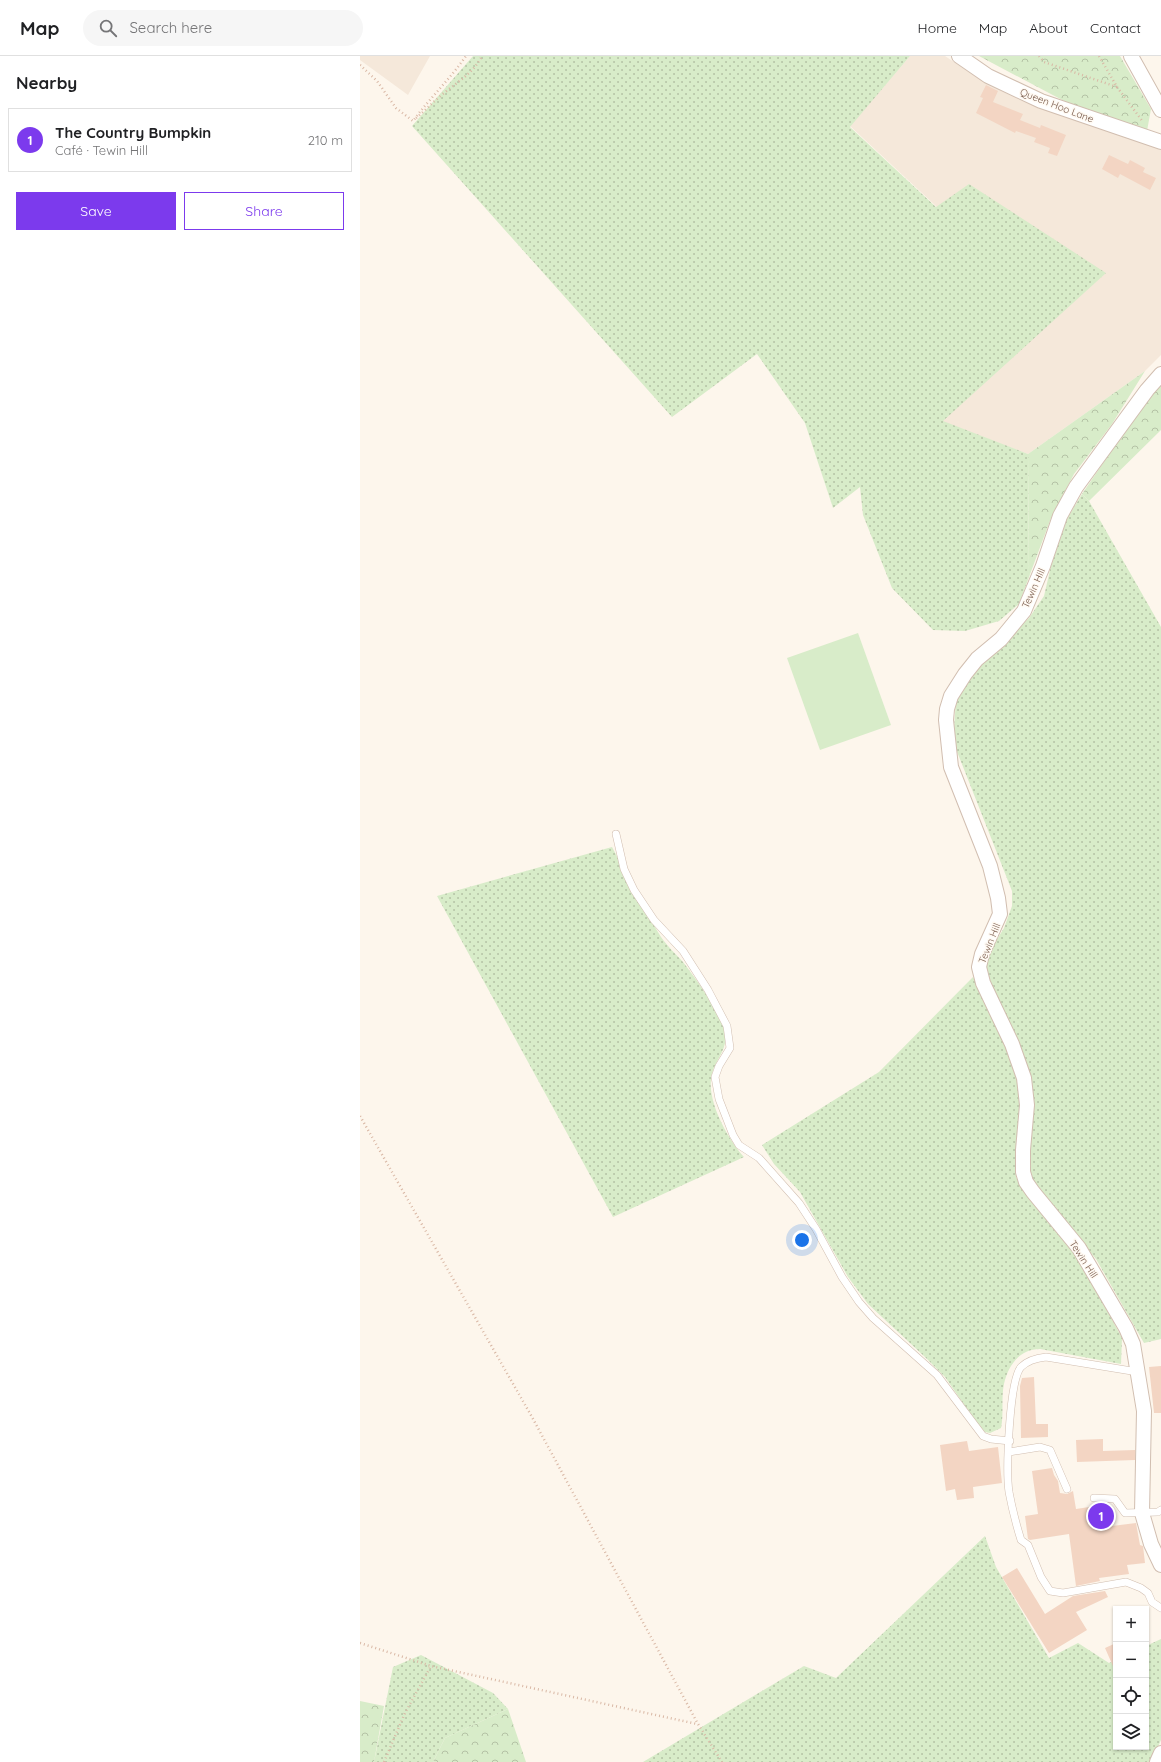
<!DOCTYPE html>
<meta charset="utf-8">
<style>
:root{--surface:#fff;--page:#f6f6f6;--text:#202124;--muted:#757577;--line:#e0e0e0;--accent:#7c3aed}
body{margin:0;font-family:Quicksand,sans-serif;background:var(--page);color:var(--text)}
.controls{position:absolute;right:12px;bottom:12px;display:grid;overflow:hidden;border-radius:0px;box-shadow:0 1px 3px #0004}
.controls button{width:36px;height:36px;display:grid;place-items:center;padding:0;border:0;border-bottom:1px solid var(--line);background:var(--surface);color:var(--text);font:20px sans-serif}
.you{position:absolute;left:442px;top:1184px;width:14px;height:14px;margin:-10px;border:3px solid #fff;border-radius:50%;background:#1a73e8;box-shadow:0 0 0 6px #1a73e833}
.badge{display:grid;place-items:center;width:26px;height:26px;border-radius:50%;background:var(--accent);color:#fff;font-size:13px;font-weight:700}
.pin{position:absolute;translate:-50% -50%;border:2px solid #fff;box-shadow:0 1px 4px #0006}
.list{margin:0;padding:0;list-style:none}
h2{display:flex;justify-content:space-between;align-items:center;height:52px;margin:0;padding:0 16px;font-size:17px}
h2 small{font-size:13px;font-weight:400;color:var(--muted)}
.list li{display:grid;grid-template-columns:26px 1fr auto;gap:12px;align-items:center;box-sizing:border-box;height:64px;margin:0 8px 8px;padding:0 8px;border:1px solid var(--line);border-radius:0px}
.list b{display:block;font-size:15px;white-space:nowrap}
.list p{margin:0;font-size:13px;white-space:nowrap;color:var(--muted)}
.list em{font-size:13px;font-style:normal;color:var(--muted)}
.actions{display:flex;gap:8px;padding:12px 16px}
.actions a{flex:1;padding:9px 0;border:1px solid var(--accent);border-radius:0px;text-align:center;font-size:14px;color:var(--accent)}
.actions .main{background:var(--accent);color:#fff}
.icon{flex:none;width:22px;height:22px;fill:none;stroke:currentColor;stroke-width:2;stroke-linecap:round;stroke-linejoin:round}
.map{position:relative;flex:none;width:801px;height:1706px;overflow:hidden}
header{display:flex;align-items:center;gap:24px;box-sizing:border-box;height:56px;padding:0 20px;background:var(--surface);border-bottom:1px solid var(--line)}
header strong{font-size:19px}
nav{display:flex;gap:22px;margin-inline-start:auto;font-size:14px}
.search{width:280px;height:36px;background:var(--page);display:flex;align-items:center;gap:10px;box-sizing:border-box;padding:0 14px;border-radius:22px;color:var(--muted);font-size:15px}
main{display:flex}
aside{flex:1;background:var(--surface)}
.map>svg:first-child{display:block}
.residential{fill:#f5e8da}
.grass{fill:url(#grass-dots)}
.forest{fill:url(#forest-crowns)}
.pitch{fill:#d8ecc9}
.building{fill:#f3d5c3}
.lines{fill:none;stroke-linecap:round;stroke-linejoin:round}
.lane-casing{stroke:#d1beb0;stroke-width:8}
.street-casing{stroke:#d1beb0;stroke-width:16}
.path{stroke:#d9b8a5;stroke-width:2.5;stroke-dasharray:1 3;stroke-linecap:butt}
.lane{stroke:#fff;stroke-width:7}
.street{stroke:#fff;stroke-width:14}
.labels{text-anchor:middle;stroke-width:3;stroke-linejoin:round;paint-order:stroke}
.street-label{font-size:10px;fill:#7a5c4d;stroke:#fffaf3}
</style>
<header>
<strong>Map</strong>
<div class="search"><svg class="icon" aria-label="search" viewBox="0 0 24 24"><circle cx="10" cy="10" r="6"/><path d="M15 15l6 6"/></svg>Search here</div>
<nav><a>Home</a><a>Map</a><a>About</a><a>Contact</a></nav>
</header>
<main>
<aside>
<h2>Nearby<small></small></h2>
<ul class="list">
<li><span class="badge">1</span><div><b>The Country Bumpkin</b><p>Café · Tewin Hill</p></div><em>210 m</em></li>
</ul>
<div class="actions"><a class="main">Save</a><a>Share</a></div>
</aside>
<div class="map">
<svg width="801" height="1706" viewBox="0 0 801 1706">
<defs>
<pattern id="grass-dots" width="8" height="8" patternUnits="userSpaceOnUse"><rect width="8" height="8" fill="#d8ecc9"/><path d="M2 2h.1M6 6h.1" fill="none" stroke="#b4c2a5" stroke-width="1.8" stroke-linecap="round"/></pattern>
<pattern id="forest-crowns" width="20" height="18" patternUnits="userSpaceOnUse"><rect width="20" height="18" fill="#d8ecc9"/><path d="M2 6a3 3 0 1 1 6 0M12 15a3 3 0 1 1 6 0" fill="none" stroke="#b4c2a5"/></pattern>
</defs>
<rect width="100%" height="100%" fill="#fdf6ec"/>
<path class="residential" d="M0,0H70L48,39L0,4Z
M550,0H585L616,21L669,46L801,93V299L785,315L668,398L583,366L577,151L490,70Z"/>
<path class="grass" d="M113,0H550L490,71L576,151L609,128L746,217L583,365L668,398L669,521L659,548L639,565L605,575L573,574L532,532L503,459L500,431L473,452L445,367L397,298L312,361L52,70Z
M722,438L729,445L801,571V1283L784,1287L736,1203L680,1136L669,1116L667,1098L672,1058V1029L664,1005L628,926L626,911L628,898L644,872L652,850V835L596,693L594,673L596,644L619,608L669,562L684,540L691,510L707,463Z
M252,791C268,821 283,852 301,881C307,890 316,898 323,906C337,924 357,952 364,973C370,992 356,1002 352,1018C345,1043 368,1083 384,1101L253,1161L77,840Z
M613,921L651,998L662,1044L655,1110L656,1121L661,1131L717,1199L762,1282L761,1308L680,1293C660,1293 648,1309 644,1328C641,1342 644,1358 641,1372L630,1377L625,1376L616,1366L585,1321L565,1301L508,1248L488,1221L440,1136L414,1108L402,1089L519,1016Z
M625,1480L636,1511L689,1602L718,1587L749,1607L756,1604V1691H786V1590L801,1583V1684L791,1706H283L444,1610L476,1622Z
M61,1599L133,1637L148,1653L85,1682L73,1706H14L33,1611Z"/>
<path class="forest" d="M619,0H760L791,53L787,75L721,54Z
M785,315L752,368L714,418L691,462L669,521L668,398Z
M801,329V374L729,445L722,438L780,353Z
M0,1645L24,1650L14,1706H0Z
M148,1653L166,1706H73L85,1682Z"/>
<path class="pitch" d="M498,577L531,669L460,694L427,602Z"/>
<path class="building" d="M626,29L638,35L633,46L663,58L660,64L680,72L681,69L706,79L697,100L688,97L690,92L674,86L676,82L656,75L655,77L616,57L623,42L620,41Z
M749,99L768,108L770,104L785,112L783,116L796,122L790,134L760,118L758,122L742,113Z
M801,1310V1357H794L789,1311Z
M674,1321L676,1368H688V1381L661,1382L660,1330L662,1322Z
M743,1383V1395L775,1394V1404L717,1406L716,1384Z
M607,1385L609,1395L638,1391L642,1427L613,1431L614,1442L597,1444L595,1433L586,1435L580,1389Z
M692,1412L694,1419L698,1425L700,1437L707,1438L713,1435L716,1453L749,1448L752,1470L776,1467L780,1489L783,1490L785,1507L767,1509L769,1518L739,1522L740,1525L716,1530L709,1478L670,1484L668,1483L665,1460L678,1458L672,1415Z
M657,1512L685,1558L713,1540L745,1535L748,1541L716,1556L727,1574L689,1597L642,1521Z
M756,1587V1617L745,1592Z"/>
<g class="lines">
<g class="lane-casing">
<path id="lane" d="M256,778L264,813L274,834L294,864L323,895L348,934L367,970L370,992L359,1010L355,1021L359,1043L373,1079L379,1089L399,1102L439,1147L456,1173L482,1221L499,1246L513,1262L577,1319L623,1380L631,1383L650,1385
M778,1316L686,1301C677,1302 668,1304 661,1311C649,1325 646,1415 649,1436C652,1452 656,1468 661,1484L668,1489L681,1521L690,1535L703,1537L766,1526L781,1532L788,1537L792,1546L801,1552
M649,1396L680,1391L690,1394L707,1433
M734,1442L755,1443L765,1457L798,1456L801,1454"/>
</g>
<g class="street-casing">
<path id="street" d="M599,0L628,20L681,45L801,86
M771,0L801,54
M801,318L787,334L716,431L700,460L683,510L664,555L641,583L617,603L605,618L591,640L587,653L586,664L591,711L630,810L638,842L640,858L622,898L619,911L623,927L652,988L664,1022L667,1049L663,1094V1116L666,1126L673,1136L719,1192L766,1272L773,1288L784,1355L782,1457L791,1488L801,1509
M797,1706L801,1697"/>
</g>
<path class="path" d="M679,0L684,6L757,31
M739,0L757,31L783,66
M0,9L17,25L36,52L53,65C70,42 90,23 106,0
M56,62C66,54 74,45 84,37C99,25 113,17 122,0
M0,1060L172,1361L338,1668L362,1706
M0,1587L71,1610L337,1668
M24,1706L45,1657L71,1610"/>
<use href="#lane" class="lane"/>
<use href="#street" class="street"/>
</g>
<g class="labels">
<g class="street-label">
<text transform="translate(697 49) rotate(21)" y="4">Queen Hoo Lane</text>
<text transform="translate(673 532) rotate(-66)" y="4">Tewin Hill</text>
<text transform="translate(629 887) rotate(-68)" y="4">Tewin Hill</text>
<text transform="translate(724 1203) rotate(57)" y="4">Tewin Hill</text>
</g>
</g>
</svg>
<div class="controls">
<button>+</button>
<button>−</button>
<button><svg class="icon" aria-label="locate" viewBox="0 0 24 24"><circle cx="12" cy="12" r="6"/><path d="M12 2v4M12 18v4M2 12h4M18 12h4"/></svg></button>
<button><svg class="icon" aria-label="layers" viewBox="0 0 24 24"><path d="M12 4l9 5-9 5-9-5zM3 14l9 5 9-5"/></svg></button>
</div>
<div class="you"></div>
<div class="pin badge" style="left:741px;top:1460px">1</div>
</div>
</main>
